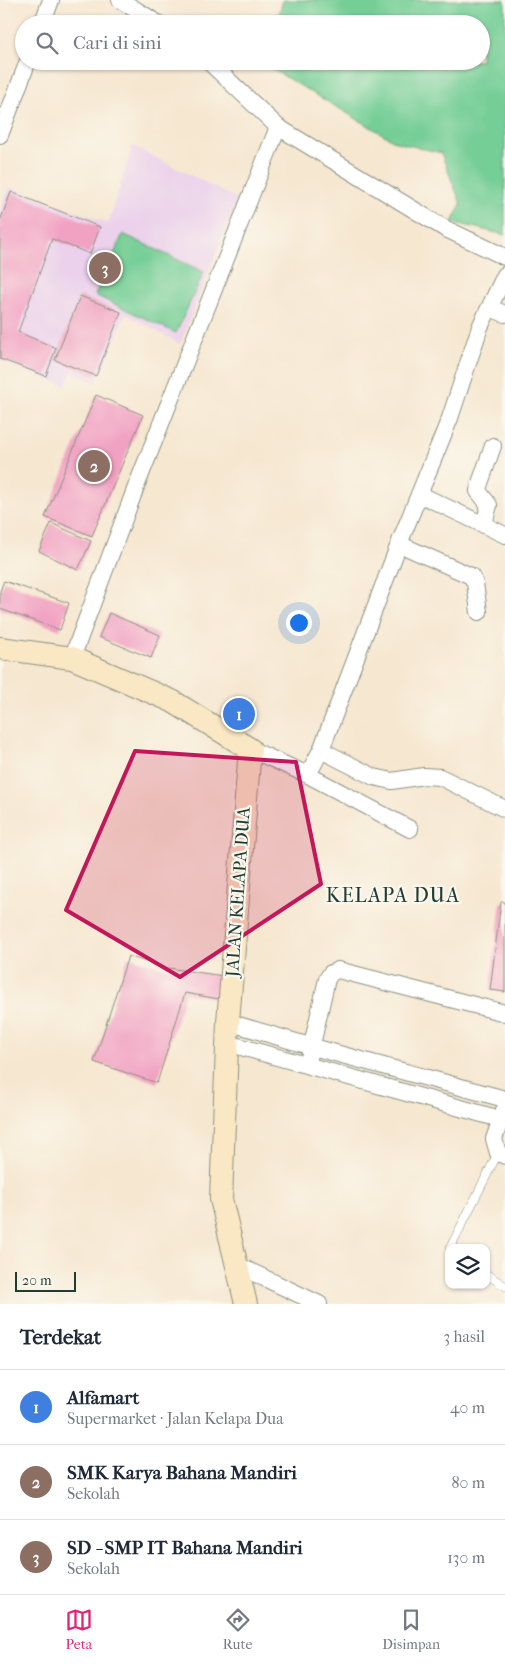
<!DOCTYPE html>
<html lang="id">
<meta charset="utf-8">
<style>
:root{--surface:#fff;--page:#f6f6f7;--text:#1f2937;--muted:#747a83;--line:#e0e1e3;--accent:#db2777}
body{margin:0;font-family:"IM FELL French Canon",serif;background:var(--page);color:var(--text)}
.controls{position:absolute;right:15px;bottom:15px;display:grid;overflow:hidden;border-radius:10px;box-shadow:0 1px 4px #0004}
.controls button{width:45px;height:45px;display:grid;place-items:center;padding:0;border:0;border-bottom:1px solid var(--line);background:var(--surface);color:var(--text);font:25px sans-serif}
.scale{position:absolute;left:15px;bottom:12px;width:61px;box-sizing:border-box;padding-left:5px;border:2px solid #1f3d34;border-top:0;font-size:14px;line-height:18px;white-space:nowrap;color:#1f3d34;-webkit-text-stroke:4px #fbf7ec;paint-order:stroke}
.you{position:absolute;left:298px;top:622px;width:18px;height:18px;margin:-12px;border:4px solid #fff;border-radius:50%;background:#1a73e8;box-shadow:0 0 0 8px #1a73e833}
.badge{display:grid;place-items:center;width:32px;height:32px;border-radius:50%;background:var(--accent);color:#fff;font-size:16px;font-weight:700}
.pin{position:absolute;translate:-50% -50%;border:2px solid #fff;box-shadow:0 1px 5px #0006}
.list{margin:0;padding:0;list-style:none}
h2{display:flex;justify-content:space-between;align-items:center;height:65px;margin:0;padding:0 20px;font-size:21px}
h2 small{font-size:16px;font-weight:400;color:var(--muted)}
.list li{display:grid;grid-template-columns:32px 1fr auto;gap:15px;align-items:center;box-sizing:border-box;height:75px;padding:0 20px;border-top:1px solid var(--line)}
.list b{display:block;font-size:19px;white-space:nowrap}
.list p{margin:0;font-size:16px;white-space:nowrap;color:var(--muted)}
.list em{font-size:16px;font-style:normal;color:var(--muted)}
.icon{flex:none;width:28px;height:28px;fill:none;stroke:currentColor;stroke-width:2;stroke-linecap:round;stroke-linejoin:round}
.map{position:relative;flex:none;width:505px;height:1304px;overflow:hidden}
.search{position:absolute;background:var(--surface);box-shadow:0 1px 4px #0004;left:15px;right:15px;top:15px;height:55px;display:flex;align-items:center;gap:12px;box-sizing:border-box;padding:0 18px;border-radius:28px;color:var(--muted);font-size:19px}
.sheet{height:290px;background:var(--surface)}
nav{display:flex;justify-content:space-around;align-items:center;box-sizing:border-box;height:70px;border-top:1px solid var(--line);background:var(--surface);font-size:14px;color:var(--muted)}
nav a{display:grid;justify-items:center;gap:2px}
nav .on{color:var(--accent)}
.map>svg:first-child{display:block}
.built{fill:#ebd1eb}
.green{fill:#75ce95;stroke:#4a8664}
.building{fill:#f1a2c2}
.lines{fill:none;stroke-linecap:round;stroke-linejoin:round}
.lane-casing{stroke:#8a9282;stroke-width:9}
.street-casing{stroke:#8a9282;stroke-width:18}
.secondary-casing{stroke:#8a9282;stroke-width:24}
.lane{stroke:#fff;stroke-width:8}
.street{stroke:#fff;stroke-width:16}
.secondary{stroke:#fae7c3;stroke-width:22}
.marked{fill:#c2185b;fill-opacity:0.2;stroke:#c2185b;stroke-width:4;stroke-linejoin:round}
.labels{text-anchor:middle;stroke-width:4.5;stroke-linejoin:round;paint-order:stroke}
.street-label{font-size:18px;fill:#1f3d34;stroke:#fbf7ec}
.quarter-label{font-size:20px;letter-spacing:1px;fill:#1f3d34;stroke:#fbf7ec}
</style>
<div class="map">
<svg width="505" height="1304" viewBox="0 0 505 1304">
<rect width="100%" height="100%" fill="#fbf7ec"/>
<filter id="ink" filterUnits="userSpaceOnUse"><feTurbulence type="fractalNoise" baseFrequency=".02" numOctaves="2"/><feDisplacementMap in="SourceGraphic" scale="10" xChannelSelector="R" yChannelSelector="G"/><feConvolveMatrix kernelMatrix="1 2 1 2 8 2 1 2 1" color-interpolation-filters="sRGB"/></filter>
<filter id="wash" filterUnits="userSpaceOnUse"><feTurbulence type="fractalNoise" baseFrequency=".0096" numOctaves="4" result="noise"/><feDisplacementMap in="SourceGraphic" scale="20" xChannelSelector="R" yChannelSelector="G"/><feGaussianBlur stdDeviation="1.12" result="paint"/><feColorMatrix in="noise" values="0 0 0 0 0 0 0 0 0 0 0 0 0 0 0 0 0 1.4 0 .05"/><feComposite in="paint" operator="in"/></filter>
<g filter="url(#wash)">
<rect width="100%" height="100%" fill="#f6e7d0"/>
<path class="built" d="M133,146L238,199L180,344L126,314L96,383L72,372L66,386L0,360V211L9,187L108,223Z"/>
<path class="green" d="M283,0H505V235L452,222L461,204L441,153L396,142L265,65L266,61H481V24H276Z
M123,234L204,272L176,333L95,295Z"/>
<g id="blocks">
<path class="building" d="M11,192L100,227L90,254L52,239L18,332L56,348L46,376L0,359V221Z
M80,296L121,312L96,376L55,360Z
M96,395L143,415L92,536L45,517Z
M51,523L91,541L78,570L39,551Z
M4,581L69,603L60,630L0,609V591Z
M109,613L160,635L151,658L99,637Z
M501,902H505V992L490,990Z
M128,956L161,967L223,976L219,999L185,993L157,1083L94,1062Z"/>
</g>
</g>
<g filter="url(#ink)">
<use href="#blocks" fill-opacity="0" stroke="#8a9282" stroke-width="1"/>
<g class="lines">
<g class="lane-casing">
<path id="lane" d="M450,1248L498,1153
M486,1274L505,1286"/>
</g>
<g class="street-casing">
<path id="street" d="M120,0L159,24
M42,24L51,0
M208,61L278,127L444,228L505,257
M0,135L28,61
M490,308L505,314
M419,494L505,535
M484,524L489,505L478,491L479,486L493,446
M399,544L471,576L475,583L479,612
M72,658L136,487L278,127
M250,749L308,775L410,829
M321,750L374,777L392,781L424,776L440,777L505,809
M308,775L321,750L399,544L450,418L480,327L505,275
M228,1022L313,1047L505,1099
M227,1043L500,1119
M309,1058L327,979L331,973L338,970L505,1013
M504,1110L494,1139L498,1153L505,1156
M237,1265L319,1304"/>
</g>
<g class="secondary-casing">
<path id="secondary" d="M0,648L72,658L172,701L250,749L228,1022L221,1199L246,1304"/>
</g>
<use href="#lane" class="lane"/>
<use href="#street" class="street"/>
<use href="#secondary" class="secondary"/>
</g>
</g>
<path class="marked" d="M135,751L296,762L321,884L180,977L66,910Z"/>
<g class="labels">
<g class="street-label">
<text transform="translate(238 892) rotate(-86)" y="6">JALAN KELAPA DUA</text>
</g>
<g class="quarter-label">
<text x="393" y="902">KELAPA DUA</text>
</g>
</g>
</svg>
<div class="controls">
<button><svg class="icon" aria-label="layers" viewBox="0 0 24 24"><path d="M12 4l9 5-9 5-9-5zM3 14l9 5 9-5"/></svg></button>
</div>
<div class="scale">20 m</div>
<div class="you"></div>
<div class="pin badge" style="left:239px;top:714px;background:#3f7fe0">1</div>
<div class="pin badge" style="left:94px;top:466px;background:#8d6e63">2</div>
<div class="pin badge" style="left:105px;top:268px;background:#8d6e63">3</div>
<div class="search"><svg class="icon" aria-label="search" viewBox="0 0 24 24"><circle cx="10" cy="10" r="6"/><path d="M15 15l6 6"/></svg>Cari di sini</div>
</div>
<section class="sheet">
<h2>Terdekat<small>3 hasil</small></h2>
<ul class="list">
<li><span class="badge" style="background:#3f7fe0">1</span><div><b>Alfamart</b><p>Supermarket · Jalan Kelapa Dua</p></div><em>40 m</em></li>
<li><span class="badge" style="background:#8d6e63">2</span><div><b>SMK Karya Bahana Mandiri</b><p>Sekolah</p></div><em>80 m</em></li>
<li><span class="badge" style="background:#8d6e63">3</span><div><b>SD - SMP IT Bahana Mandiri</b><p>Sekolah</p></div><em>130 m</em></li>
</ul>
</section>
<nav>
<a class="on"><svg class="icon" aria-label="map" viewBox="0 0 24 24"><path d="M3 6l6-2 6 2 6-2v14l-6 2-6-2-6 2zM9 4v14M15 6v14"/></svg>Peta</a>
<a><svg class="icon" aria-label="directions" viewBox="0 0 24 24"><path d="M12 3l9 9-9 9-9-9zM9 14v-3h6M13 9l2 2-2 2"/></svg>Rute</a>
<a><svg class="icon" aria-label="saved" viewBox="0 0 24 24"><path d="M7 4h10v16l-5-4-5 4z"/></svg>Disimpan</a>
</nav>
